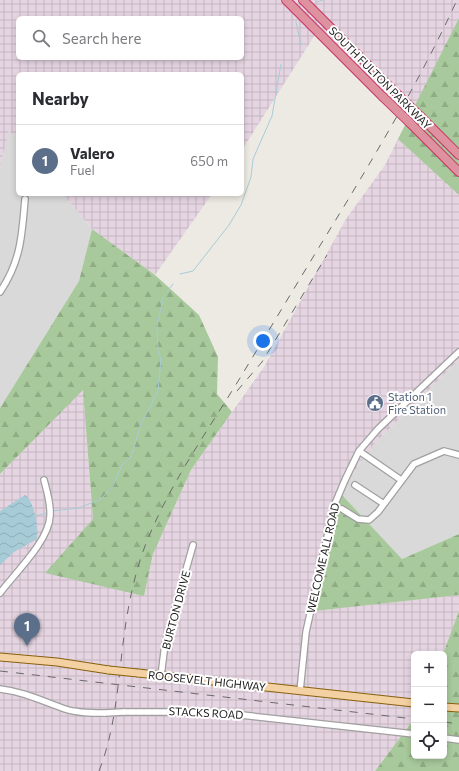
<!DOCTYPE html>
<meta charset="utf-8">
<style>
:root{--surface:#fff;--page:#f7f7f7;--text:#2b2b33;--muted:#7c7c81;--line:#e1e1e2;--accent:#db2777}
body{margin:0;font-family:Commissioner,sans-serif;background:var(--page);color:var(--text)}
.controls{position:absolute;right:12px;bottom:12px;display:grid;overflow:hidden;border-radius:6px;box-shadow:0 2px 6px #0003}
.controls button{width:36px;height:36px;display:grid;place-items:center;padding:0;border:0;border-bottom:1px solid var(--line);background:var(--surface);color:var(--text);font:20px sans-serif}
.you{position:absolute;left:263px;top:341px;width:14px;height:14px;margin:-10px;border:3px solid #fff;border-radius:50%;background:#1a73e8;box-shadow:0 0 0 6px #1a73e833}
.badge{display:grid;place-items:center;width:26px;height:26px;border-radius:50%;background:var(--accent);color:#fff;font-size:13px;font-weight:700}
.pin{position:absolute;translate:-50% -33px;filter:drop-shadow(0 1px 2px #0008)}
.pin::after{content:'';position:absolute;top:21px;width:14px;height:12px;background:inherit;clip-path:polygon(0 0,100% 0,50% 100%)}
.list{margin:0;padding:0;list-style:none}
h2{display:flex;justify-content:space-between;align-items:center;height:52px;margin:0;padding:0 16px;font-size:17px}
h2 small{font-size:13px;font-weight:400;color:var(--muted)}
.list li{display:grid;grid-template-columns:26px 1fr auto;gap:12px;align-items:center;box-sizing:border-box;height:72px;padding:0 16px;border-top:1px solid var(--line)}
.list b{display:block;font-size:15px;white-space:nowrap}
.list p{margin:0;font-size:13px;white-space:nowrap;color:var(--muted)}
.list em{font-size:13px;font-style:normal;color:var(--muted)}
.icon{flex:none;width:22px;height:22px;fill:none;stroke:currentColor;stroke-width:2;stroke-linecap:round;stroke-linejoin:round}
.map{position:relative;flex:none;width:459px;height:771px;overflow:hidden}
.search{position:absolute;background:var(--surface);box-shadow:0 2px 6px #0003;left:16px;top:16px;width:228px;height:44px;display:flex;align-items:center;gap:10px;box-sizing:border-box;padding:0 14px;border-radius:6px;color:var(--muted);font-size:15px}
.panel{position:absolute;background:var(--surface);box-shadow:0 2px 6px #0003;left:16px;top:72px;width:228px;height:124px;border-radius:6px}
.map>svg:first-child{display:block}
.residential{fill:#dad9d9}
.industrial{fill:url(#industrial-grid);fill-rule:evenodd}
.forest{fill:url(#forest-firs)}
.water{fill:url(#water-waves)}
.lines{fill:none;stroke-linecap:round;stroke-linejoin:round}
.stream{stroke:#a7ccd7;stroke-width:1}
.minor-casing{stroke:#a0a0a0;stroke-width:8}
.major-casing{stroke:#88600d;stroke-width:9}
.highway-casing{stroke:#c83365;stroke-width:10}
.minor{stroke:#fff;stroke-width:5.5}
.major{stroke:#f3d1a2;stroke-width:7}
.highway{stroke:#de919e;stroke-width:8}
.rail{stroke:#6a6a6a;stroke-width:1;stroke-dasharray:8 8;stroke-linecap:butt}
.minor-bridge-casing{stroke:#a0a0a0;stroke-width:8;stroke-linecap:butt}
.major-bridge-casing{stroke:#88600d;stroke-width:9;stroke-linecap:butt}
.highway-bridge-casing{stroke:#c83365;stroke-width:10;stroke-linecap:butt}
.minor-bridge{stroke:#fff;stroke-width:5.5}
.major-bridge{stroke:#f3d1a2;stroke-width:7}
.highway-bridge{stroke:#de919e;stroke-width:8}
.labels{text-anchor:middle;stroke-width:4;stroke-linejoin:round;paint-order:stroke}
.street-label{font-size:11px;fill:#1c1c1c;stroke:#fff}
.service-label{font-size:11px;fill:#4e5e75;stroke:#fff;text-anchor:start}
</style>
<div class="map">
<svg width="459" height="771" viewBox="0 0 459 771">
<defs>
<pattern id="industrial-grid" width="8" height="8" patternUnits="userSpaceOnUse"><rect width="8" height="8" fill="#e5d5e2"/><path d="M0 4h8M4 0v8" fill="none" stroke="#c4b6c1"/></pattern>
<pattern id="forest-firs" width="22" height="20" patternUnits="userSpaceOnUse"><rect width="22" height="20" fill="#a8c99b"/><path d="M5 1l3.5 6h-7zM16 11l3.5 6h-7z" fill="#90ac85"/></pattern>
<pattern id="water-waves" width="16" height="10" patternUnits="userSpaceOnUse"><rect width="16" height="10" fill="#a7ccd7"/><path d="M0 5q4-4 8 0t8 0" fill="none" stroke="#8fafb8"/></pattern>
</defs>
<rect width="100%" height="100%" fill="#edeae3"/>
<path class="residential" d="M9,129L18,140V194H63L92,229L79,281L0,408V167Z
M459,360V534L402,559L342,495L355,470L377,441Z"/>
<path class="industrial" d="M0,0H459V18L411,114L320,27L242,150V74H18V140L9,130L0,167ZM18,18H242V58H18Z
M398,139L459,195V360L377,441L355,470L341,498L324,550L314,610L459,595V611L443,654H414V719L375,771H0V474L83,389L93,519L144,596L153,554L191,470L264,367L346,219L385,165Z
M63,194H212L155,275L92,229Z"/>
<path class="forest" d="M459,18V195L398,139Z
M92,229L155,275L199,315L218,357L217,394L232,412L191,470L153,554L144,596L45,573L93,519L83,390L0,474V408L79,281Z
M342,495L402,559L459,534V595L314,611L324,550Z
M459,611V771H375L414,719V756H444L443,654Z"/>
<path class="water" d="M25,495C34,500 39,529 37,539L14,552L0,565V511Z"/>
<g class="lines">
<path class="stream" d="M317,2L323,0
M296,22L301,45
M180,274L193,271L229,225L241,205L251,177L253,159L272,116L281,64
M167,292L173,284
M52,511L79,508L101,499L113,486L122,465L131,457L141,424L158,391L161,359L158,351L157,326L164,295
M35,516L47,513"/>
<g class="minor-casing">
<path id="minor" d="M0,292C21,261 22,235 25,199
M359,451L401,480
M355,485L384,504
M342,509L358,519L369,520L378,512L414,464L444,451L459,455
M0,593C15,573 49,541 50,516C51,504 47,491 44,480
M161,676L165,644L193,545
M0,689C25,692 42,701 65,709C77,713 91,713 105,713
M300,691L306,632L334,506L345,480L359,451L378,429L459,352
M123,712H214L414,734
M444,738L459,740"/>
</g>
<g class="major-casing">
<path id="major" d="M0,657L57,662L109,670
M138,673L414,703
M444,707L459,708"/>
</g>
<g class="highway-casing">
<path id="highway" d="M286,0L383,97
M303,0L390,87
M421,117L459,155
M409,122L459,172"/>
</g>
<use href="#minor" class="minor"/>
<use href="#major" class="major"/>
<use href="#highway" class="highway"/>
<path class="rail" d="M237,391L262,362L327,255
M0,671L414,719
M444,722L459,724
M99,771C116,728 118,681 124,636C129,599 137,561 153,527C176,475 210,427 240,378C274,322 308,265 343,208C384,140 424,72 457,0"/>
<g class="minor-bridge-casing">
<path id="minor-bridge" d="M105,713L123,712"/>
</g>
<g class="major-bridge-casing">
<path id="major-bridge" d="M109,670L138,673"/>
</g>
<g class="highway-bridge-casing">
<path id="highway-bridge" d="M390,87L421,117
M383,97L409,122"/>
</g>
<use href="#minor-bridge" class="minor-bridge"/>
<use href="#major-bridge" class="major-bridge"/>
<use href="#highway-bridge" class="highway-bridge"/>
</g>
<defs>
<g id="civic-disc" transform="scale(0.9)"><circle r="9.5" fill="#5c6f8a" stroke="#fff"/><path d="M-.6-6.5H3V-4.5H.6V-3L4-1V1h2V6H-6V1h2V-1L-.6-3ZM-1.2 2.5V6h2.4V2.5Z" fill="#fff"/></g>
</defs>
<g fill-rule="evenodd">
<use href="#civic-disc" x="375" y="403"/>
</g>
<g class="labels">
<g class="street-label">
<text transform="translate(380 78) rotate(45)" y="4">SOUTH FULTON PARKWAY</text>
<text transform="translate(323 558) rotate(-77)" y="4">WELCOME ALL ROAD</text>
<text transform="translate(176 610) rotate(-75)" y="4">BURTON DRIVE</text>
<text transform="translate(207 681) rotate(6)" y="4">ROOSEVELT HIGHWAY</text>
<text transform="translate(206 713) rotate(3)" y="4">STACKS ROAD</text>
</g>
<g class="service-label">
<text x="388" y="401">Station 1<tspan x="388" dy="13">Fire Station</tspan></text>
</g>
</g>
</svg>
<div class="controls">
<button>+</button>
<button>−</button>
<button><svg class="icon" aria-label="locate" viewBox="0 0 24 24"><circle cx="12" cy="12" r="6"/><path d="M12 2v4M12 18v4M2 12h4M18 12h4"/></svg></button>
</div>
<div class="you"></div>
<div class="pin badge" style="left:27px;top:646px;background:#5c6f8a">1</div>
<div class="search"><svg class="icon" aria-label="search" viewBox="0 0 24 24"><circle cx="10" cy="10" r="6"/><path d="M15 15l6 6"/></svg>Search here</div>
<section class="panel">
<h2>Nearby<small></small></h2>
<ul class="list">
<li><span class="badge" style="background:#5c6f8a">1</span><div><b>Valero</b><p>Fuel</p></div><em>650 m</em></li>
</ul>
</section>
</div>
